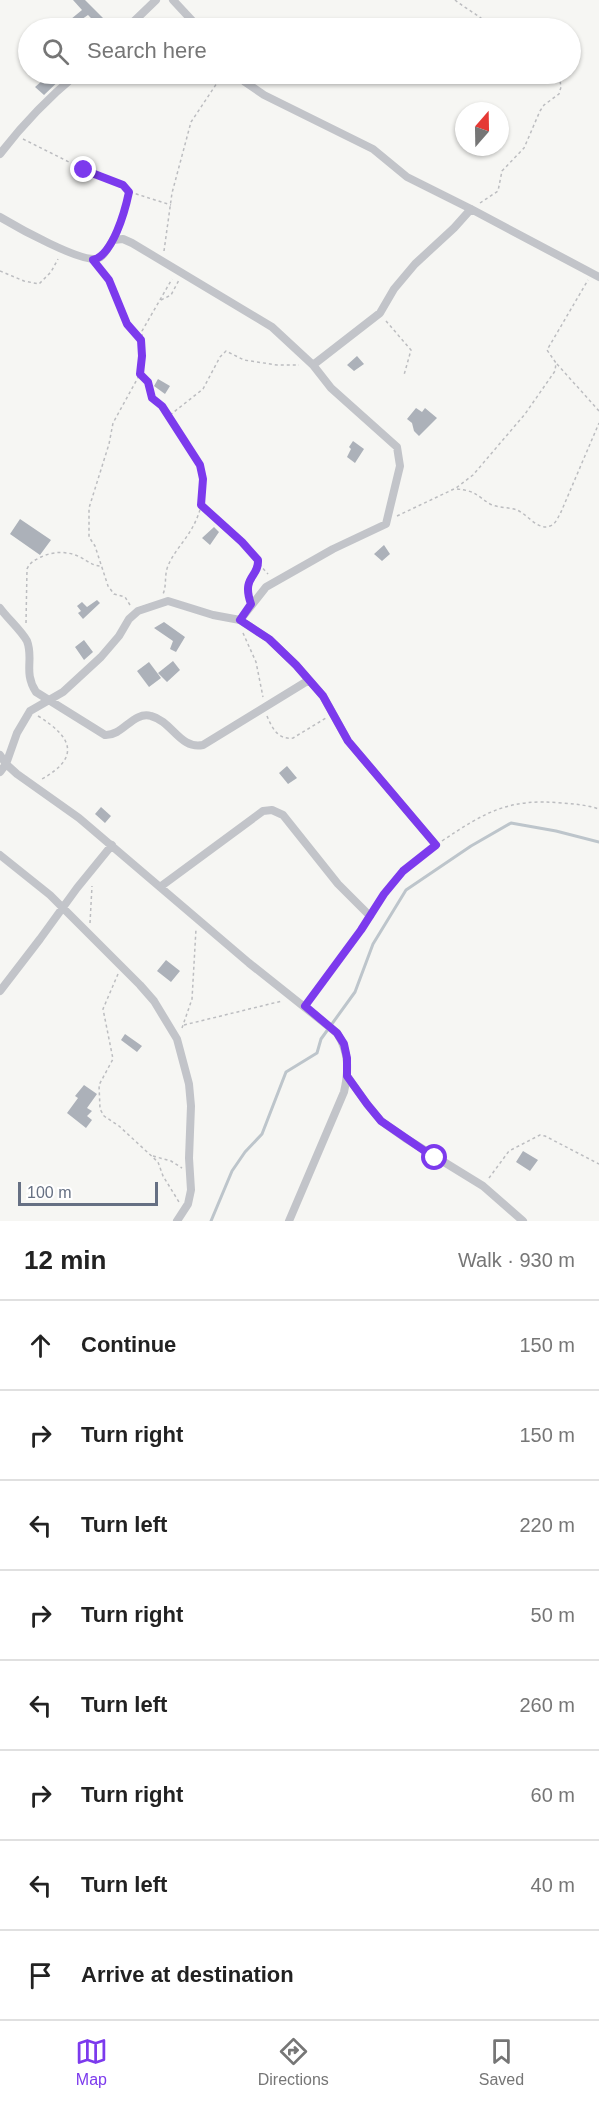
<!DOCTYPE html>
<meta charset="utf-8">
<style>
:root{--surface:#fff;--page:#f2f2f2;--text:#222;--muted:#767676;--line:#e0e0e0;--accent:#7c3aed}
body{margin:0;font-family:Helvetica,sans-serif;background:var(--page);color:var(--text)}
.compass{position:absolute;left:455px;top:102px;width:54px;height:54px;border-radius:50%;background:var(--surface);box-shadow:0 2px 4px #0004;rotate:20deg}
.scale{position:absolute;left:18px;bottom:15px;width:140px;box-sizing:border-box;padding-left:6px;border:3px solid #667083;border-top:0;font-size:16px;line-height:21px;white-space:nowrap;color:#667083;-webkit-text-stroke:4px #fff;paint-order:stroke}
.stop{position:absolute;width:18px;height:18px;margin:-14px;border:4px solid #7c3aed;border-radius:50%;background:#fff}
.stop.end{background:#7c3aed;border-color:#fff;box-shadow:0 2px 6px #0008}
.list{margin:0;padding:0;list-style:none}
h2{display:flex;justify-content:space-between;align-items:center;height:78px;margin:0;padding:0 24px;font-size:26px}
h2 small{font-size:20px;font-weight:400;color:var(--muted)}
.list li{display:grid;grid-template-columns:39px 1fr auto;gap:18px;align-items:center;box-sizing:border-box;height:90px;padding:0 24px;border-top:2px solid var(--line)}
.list b{display:block;font-size:22px;white-space:nowrap}
.list em{font-size:20px;font-style:normal;color:var(--muted)}
.icon{flex:none;width:33px;height:33px;fill:none;stroke:currentColor;stroke-width:2;stroke-linecap:round;stroke-linejoin:round}
.map{position:relative;flex:none;width:599px;height:1221px;overflow:hidden}
.search{position:absolute;background:var(--surface);box-shadow:0 2px 4px #0004;left:18px;right:18px;top:18px;height:66px;display:flex;align-items:center;gap:15px;box-sizing:border-box;padding:0 21px;border-radius:33px;color:var(--muted);font-size:22px}
.sheet{height:798px;background:var(--surface)}
nav{display:flex;justify-content:space-around;align-items:center;box-sizing:border-box;height:84px;border-top:2px solid var(--line);background:var(--surface);font-size:16px;color:var(--muted)}
nav a{display:grid;justify-items:center;gap:3px}
nav .on{color:var(--accent)}
.map>svg:first-child{display:block}
.lines{fill:none;stroke-linecap:round;stroke-linejoin:round}
.stream{stroke:#bdc5cb;stroke-width:3}
.building{fill:#acb1b9}
.path{stroke:#bcbdc0;stroke-width:1.5;stroke-dasharray:3 3;stroke-linecap:butt}
.street{stroke:#c2c4c9;stroke-width:8}
.route{stroke:#7c3aed;stroke-width:8}
</style>
<div class="map">
<svg width="599" height="1221" viewBox="0 0 599 1221">
<rect width="100%" height="100%" fill="#f6f6f3"/>
<g class="lines">
<path class="stream" d="M211,1221L232,1171L245,1152L262,1134L286,1072L317,1053L321,1039L355,992L373,944L406,890L471,846L511,823L556,831L599,842"/>
</g>
<path class="building" d="M73,0H85L113,28H101L88,15L69,28L65,24L82,10Z
M50,74H66L44,95L35,87Z
M357,356L364,364L354,371L347,365Z
M158,379L170,386L165,394L154,386Z
M416,408L422,412L425,408L437,418L419,436L414,431L412,423L407,419Z
M353,441L364,449L355,463L347,457L351,449L349,447Z
M20,519L51,540L40,555L10,534Z
M214,527L219,532L210,545L202,538Z
M384,545L390,554L382,561L374,554Z
M97,600L100,603L83,619L78,613L81,611L77,606L82,602L87,607Z
M164,622L185,637L176,652L170,649L173,641L154,628Z
M84,640L93,652L84,660L75,647Z
M173,661L180,670L167,682L158,673Z
M149,662L161,678L149,687L137,671Z
M287,766L297,778L288,784L279,773Z
M101,807L111,816L105,823L95,814Z
M166,960L180,971L171,982L157,971Z
M125,1034L142,1046L137,1052L121,1040Z
M84,1085L97,1094L87,1108L92,1111L87,1116L92,1120L86,1128L67,1113L78,1098L75,1096Z
M523,1151L538,1160L530,1171L516,1162Z"/>
<g class="lines">
<path class="path" d="M455,0C467,10 482,16 491,28
M23,139L85,170L127,188L129,192L116,231
M130,192L171,205
M480,203L498,191L502,171L524,148L540,111L544,105L559,94L561,87L559,74
M164,251L172,193L191,122L223,74
M100,267C118,289 118,317 140,340
M0,271L24,281L39,284L51,272L58,259
M161,300L171,295L179,280
M386,321L411,350L404,375
M557,364L599,411
M140,374L148,382L152,398L162,407L196,457C209,479 204,508 191,530C184,542 173,553 168,566C164,575 167,585 163,594
M170,415L203,389L220,357L226,351L244,360L277,365H299
M457,489C476,491 476,495 490,504C498,508 509,507 517,510C527,514 538,531 550,526C556,524 558,517 561,512L599,423
M202,506L242,542L258,560C259,570 248,579 247,594
M397,516L456,488L473,475L525,414L555,371L556,363L547,350L588,280
M259,564L268,574
M130,605L125,597L114,594L108,586L95,546L89,537V508L109,444L113,423L140,374L142,356V331L172,279
M26,623L27,569C30,562 35,560 41,557C53,551 68,551 80,557C88,561 92,566 102,566
M243,633L256,662L263,697
M38,716C72,737 81,757 42,779
M267,716C272,728 278,740 293,738L326,718
M442,841C485,812 509,798 562,803C575,804 587,805 599,809
M375,908L403,871L428,850
M90,923L92,886
M118,974L103,1009L113,1059L99,1085L100,1109L104,1116L119,1126L158,1162L163,1176L179,1202
M309,1001L364,924
M184,1025L282,1001
M182,1028L192,999L196,929
M153,1156L171,1161L182,1168
M489,1178L509,1151L540,1135L545,1136L599,1164"/>
<path class="street" d="M173,0L199,28
M127,28L156,0
M238,74L245,82L264,95L373,149L407,177L471,209L599,277
M0,154C23,124 48,98 77,74
M0,217C15,226 84,265 99,258C105,255 109,246 113,240L123,239L132,243L272,327L313,365L331,388L397,447L400,466L386,524L333,549L266,587L240,620L213,615L168,601L138,611L129,619L119,636L101,657L63,692L30,711L17,733L6,764L0,772
M313,365L380,313L394,289L415,264L454,228L471,209
M0,608C8,619 21,630 27,641C34,659 23,672 36,692L105,735C123,736 133,711 151,716C172,721 180,750 203,745L309,680
M240,620L269,639L296,665L323,696L348,741L436,845
M0,755L6,764L17,774L79,818L249,963L337,1033C349,1052 349,1070 344,1092L289,1221
M0,855L50,895L140,985L154,1001L177,1039L189,1084L191,1106L189,1158L191,1190L188,1204L177,1221
M160,887L263,811L272,810L283,815L338,884L370,916
M0,991L40,939L77,888L112,845
M347,1076L367,1104L381,1121L405,1138L483,1186L523,1221"/>
</g>
<g class="lines">
<path class="route" d="M84,170L123,185L129,192C125,211 113,255 93,260L109,280L127,324L141,340L142,356L140,374L148,382L152,398L162,406L200,465L203,479L201,505L242,542L258,560C259,578 241,576 251,604L240,620L269,639L296,665L323,696L348,741L436,845L403,871L384,894L361,930L305,1006L337,1033L344,1044L347,1058V1076L367,1104L381,1121L435,1158"/>
</g>
</svg>
<svg class="compass" viewBox="-18 -18 36 36"><path d="M0-13l5 13h-10z" fill="#e53935"/><path d="M0 13l5-13h-10z" fill="#767676"/></svg>
<div class="scale">100 m</div>
<div class="stop" style="left:435px;top:1158px"></div>
<div class="stop end" style="left:84px;top:170px"></div>
<div class="search"><svg class="icon" aria-label="search" viewBox="0 0 24 24"><circle cx="10" cy="10" r="6"/><path d="M15 15l6 6"/></svg>Search here</div>
</div>
<section class="sheet">
<h2>12 min<small>Walk · 930 m</small></h2>
<ul class="list">
<li><svg class="icon" aria-label="ahead" viewBox="0 0 24 24"><path d="M12 20V5M6 11l6-6 6 6"/></svg><div><b>Continue</b></div><em>150 m</em></li>
<li><svg class="icon" aria-label="right" viewBox="0 0 24 24"><path d="M7 20v-9h11M14 6l5 5-5 5"/></svg><div><b>Turn right</b></div><em>150 m</em></li>
<li><svg class="icon" aria-label="left" viewBox="0 0 24 24"><path d="M17 20v-9H6M10 6l-5 5 5 5"/></svg><div><b>Turn left</b></div><em>220 m</em></li>
<li><svg class="icon" aria-label="right" viewBox="0 0 24 24"><path d="M7 20v-9h11M14 6l5 5-5 5"/></svg><div><b>Turn right</b></div><em>50 m</em></li>
<li><svg class="icon" aria-label="left" viewBox="0 0 24 24"><path d="M17 20v-9H6M10 6l-5 5 5 5"/></svg><div><b>Turn left</b></div><em>260 m</em></li>
<li><svg class="icon" aria-label="right" viewBox="0 0 24 24"><path d="M7 20v-9h11M14 6l5 5-5 5"/></svg><div><b>Turn right</b></div><em>60 m</em></li>
<li><svg class="icon" aria-label="left" viewBox="0 0 24 24"><path d="M17 20v-9H6M10 6l-5 5 5 5"/></svg><div><b>Turn left</b></div><em>40 m</em></li>
<li><svg class="icon" aria-label="arrive" viewBox="0 0 24 24"><path d="M6 21V4h12l-3 4 3 4H6"/></svg><div><b>Arrive at destination</b></div></li>
</ul>
</section>
<nav>
<a class="on"><svg class="icon" aria-label="map" viewBox="0 0 24 24"><path d="M3 6l6-2 6 2 6-2v14l-6 2-6-2-6 2zM9 4v14M15 6v14"/></svg>Map</a>
<a><svg class="icon" aria-label="directions" viewBox="0 0 24 24"><path d="M12 3l9 9-9 9-9-9zM9 14v-3h6M13 9l2 2-2 2"/></svg>Directions</a>
<a><svg class="icon" aria-label="saved" viewBox="0 0 24 24"><path d="M7 4h10v16l-5-4-5 4z"/></svg>Saved</a>
</nav>
